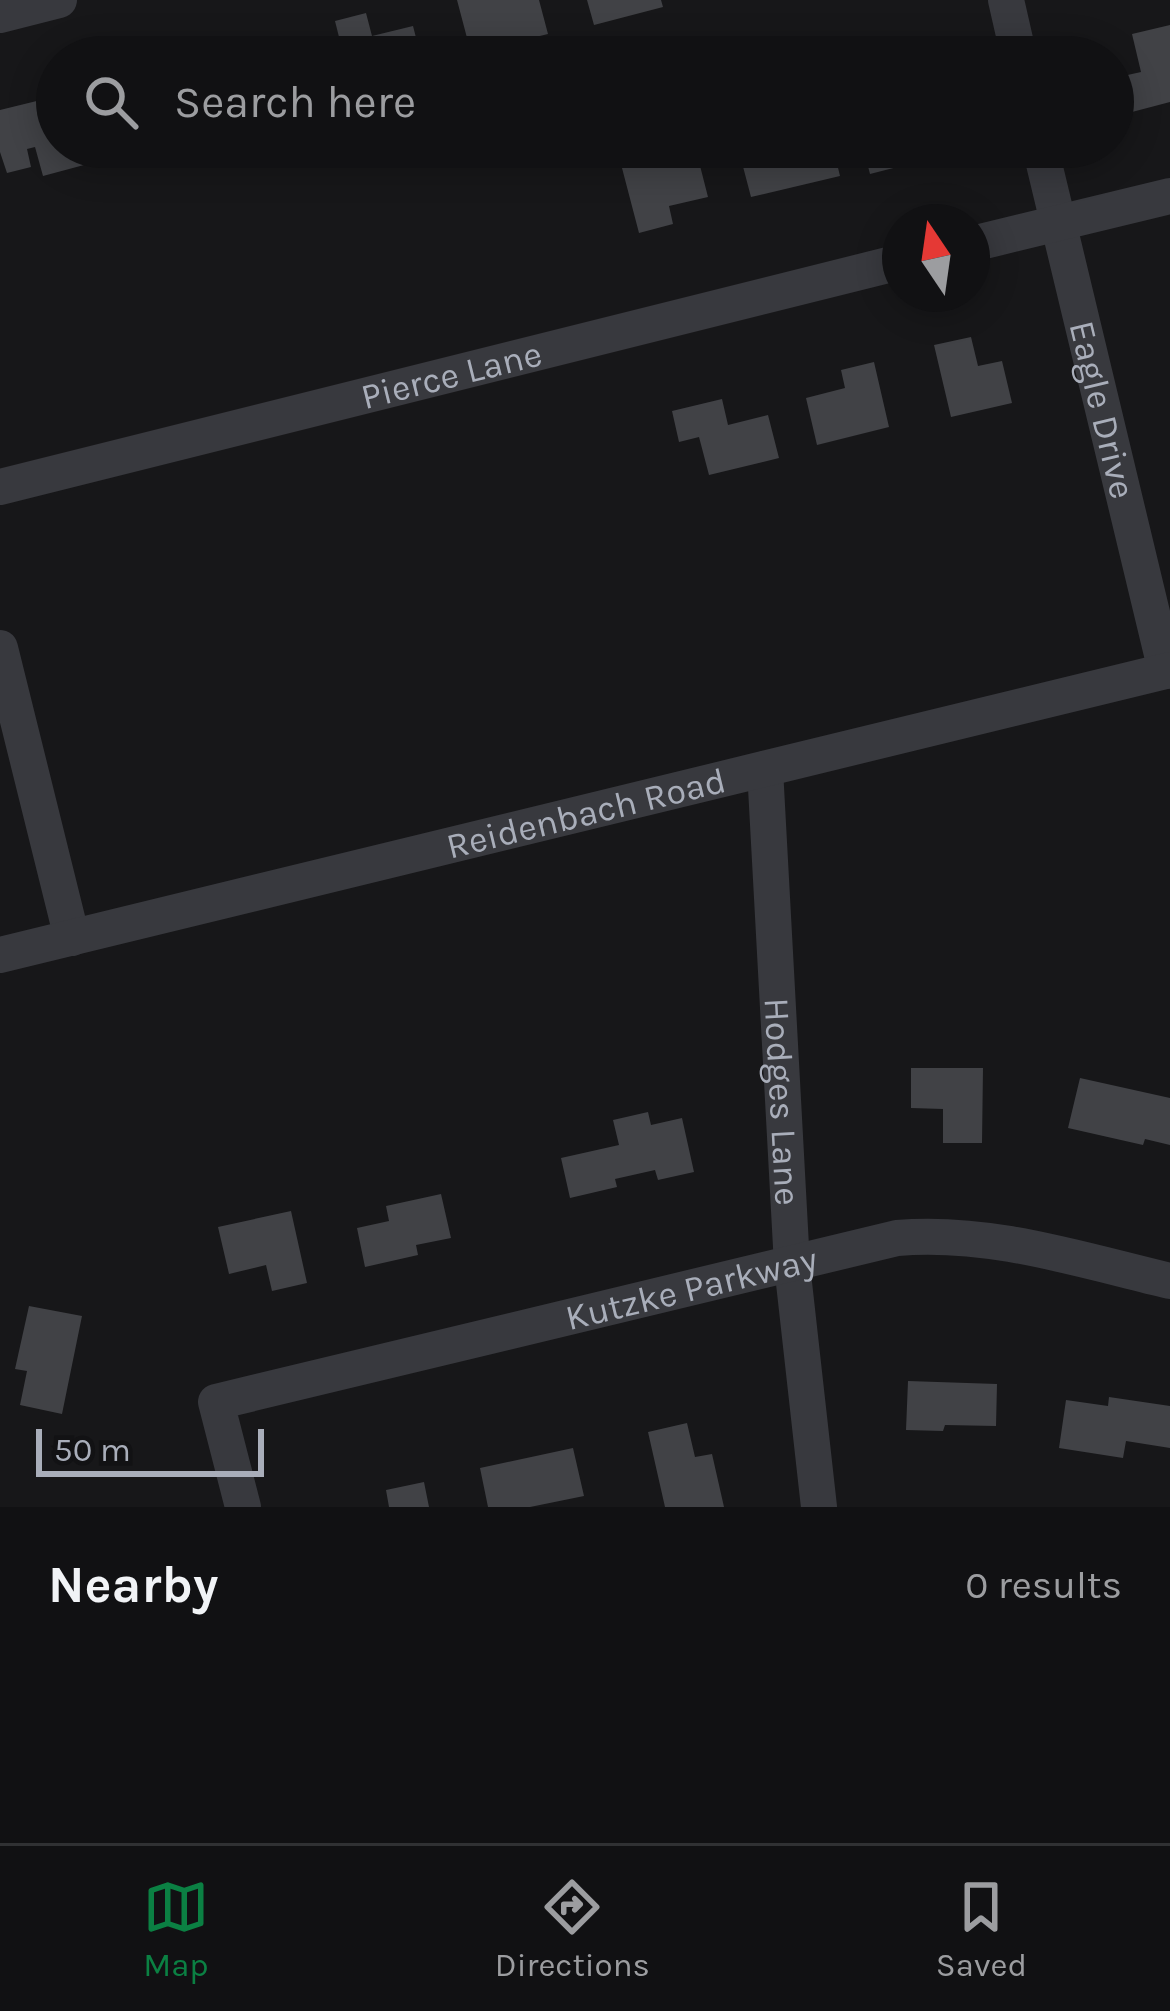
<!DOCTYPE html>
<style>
:root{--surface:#111113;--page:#1a1a1c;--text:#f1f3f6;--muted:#9c9da0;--line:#303133;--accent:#0b8043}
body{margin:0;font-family:Karla,sans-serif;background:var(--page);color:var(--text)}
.compass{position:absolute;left:882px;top:204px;width:108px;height:108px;border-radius:50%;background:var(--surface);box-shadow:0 6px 30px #0003;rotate:347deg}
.scale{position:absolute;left:36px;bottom:30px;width:228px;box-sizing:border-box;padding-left:12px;border:6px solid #a9aeba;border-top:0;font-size:33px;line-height:42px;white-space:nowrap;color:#a9aeba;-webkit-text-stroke:9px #121214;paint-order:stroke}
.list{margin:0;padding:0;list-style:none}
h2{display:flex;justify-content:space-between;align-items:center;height:156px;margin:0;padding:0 48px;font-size:51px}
h2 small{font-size:39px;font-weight:400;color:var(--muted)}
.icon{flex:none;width:66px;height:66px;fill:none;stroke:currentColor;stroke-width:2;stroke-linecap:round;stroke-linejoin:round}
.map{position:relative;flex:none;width:1170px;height:1507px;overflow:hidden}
.search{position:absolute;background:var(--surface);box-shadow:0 6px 30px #0003;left:36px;right:36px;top:36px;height:132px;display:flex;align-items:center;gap:30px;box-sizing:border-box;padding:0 42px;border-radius:66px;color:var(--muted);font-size:45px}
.sheet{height:336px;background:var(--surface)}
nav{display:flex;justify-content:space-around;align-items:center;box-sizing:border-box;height:168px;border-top:3px solid var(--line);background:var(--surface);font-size:33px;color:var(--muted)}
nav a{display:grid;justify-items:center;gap:6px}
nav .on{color:var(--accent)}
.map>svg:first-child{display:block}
.building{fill:#414246}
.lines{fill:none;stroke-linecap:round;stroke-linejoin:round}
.street{stroke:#38393e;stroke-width:36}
.labels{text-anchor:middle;stroke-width:9;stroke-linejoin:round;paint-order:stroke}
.street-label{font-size:36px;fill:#a9aeba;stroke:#121214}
</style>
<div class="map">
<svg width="1170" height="1507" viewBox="0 0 1170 1507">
<rect width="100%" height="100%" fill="#171719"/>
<path class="building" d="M457,0H539L548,34L471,53Z
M587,0H661L663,7L594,25Z
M366,13L372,36L413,26L421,57H344L335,21Z
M1170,25V102L1132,112L1123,76L1141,72L1132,34Z
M263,40L266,57H223L221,49Z
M57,96V147H79L84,165L43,176L35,147L27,149L31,167L7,173L0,152V110Z
M754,147H833L840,176L751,197L741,159L756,155Z
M863,147H955L956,152L870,174Z
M696,150L708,197L669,206L673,224L639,233L622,168Z
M971,337L978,366L1002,361L1012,403L951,417L934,345Z
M874,362L889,427L817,445L806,398L845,388L841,370Z
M722,399L728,425L768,415L779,458L709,475L699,437L679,442L672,411Z
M911,1068H983L982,1143H943V1109L911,1108Z
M1080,1078L1170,1098V1145L1145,1139L1143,1145L1068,1128Z
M648,1112L651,1125L682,1118L694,1172L658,1180L655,1170L615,1179L617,1187L570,1198L561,1158L619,1145L613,1120Z
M441,1194L451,1238L416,1245L418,1255L365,1267L357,1228L389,1221L386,1206Z
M291,1211L307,1283L272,1291L266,1265L229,1274L218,1227Z
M29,1306L82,1316L62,1414L20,1405L27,1371L15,1369Z
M908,1381L997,1384L996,1426L945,1425L943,1431L906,1430Z
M1109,1397L1170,1406V1448L1126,1441L1123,1458L1059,1448L1066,1400L1108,1406Z
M687,1423L695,1457L712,1454L724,1507H665L648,1432Z
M573,1448L584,1496L530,1507H488L480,1468Z
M424,1482L429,1507H389L386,1490Z"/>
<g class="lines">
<g class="street">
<path d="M1006,0L1019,57"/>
<path d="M0,15L59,0"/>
<path id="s1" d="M1040,147L1166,671"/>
<path d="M972,244L1170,196"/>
<path id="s2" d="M0,487L900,262"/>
<path d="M0,648L72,938"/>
<path id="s3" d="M765,769L792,1265L819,1507"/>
<path id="s4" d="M0,955L1170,670"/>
<path id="s5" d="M243,1507L216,1402L897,1238C990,1230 1081,1260 1170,1281"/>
</g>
</g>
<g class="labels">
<g class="street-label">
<text dy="13" stroke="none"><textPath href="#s2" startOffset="465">Pierce Lane</textPath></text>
<text dy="13" stroke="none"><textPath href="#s1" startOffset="270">Eagle Drive</textPath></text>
<text dy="13" stroke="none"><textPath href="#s4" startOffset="603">Reidenbach Road</textPath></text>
<text dy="13" stroke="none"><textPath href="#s3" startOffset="333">Hodges Lane</textPath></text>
<text dy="13" stroke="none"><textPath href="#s5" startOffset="597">Kutzke Parkway</textPath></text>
</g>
</g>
</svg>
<svg class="compass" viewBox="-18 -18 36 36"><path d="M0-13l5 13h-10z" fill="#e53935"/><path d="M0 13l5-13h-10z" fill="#9c9da0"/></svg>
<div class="scale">50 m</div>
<div class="search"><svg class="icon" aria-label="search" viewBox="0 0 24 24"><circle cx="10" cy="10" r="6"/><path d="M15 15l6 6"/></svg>Search here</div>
</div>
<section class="sheet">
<h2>Nearby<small>0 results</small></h2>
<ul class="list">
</ul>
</section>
<nav>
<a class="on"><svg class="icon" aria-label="map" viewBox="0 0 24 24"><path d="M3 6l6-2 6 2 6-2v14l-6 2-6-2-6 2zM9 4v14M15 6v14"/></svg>Map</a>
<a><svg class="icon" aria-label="directions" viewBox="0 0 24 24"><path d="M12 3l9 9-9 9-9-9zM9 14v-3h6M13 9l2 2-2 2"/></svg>Directions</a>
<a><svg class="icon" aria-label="saved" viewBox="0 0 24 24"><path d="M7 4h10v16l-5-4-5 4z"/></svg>Saved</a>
</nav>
